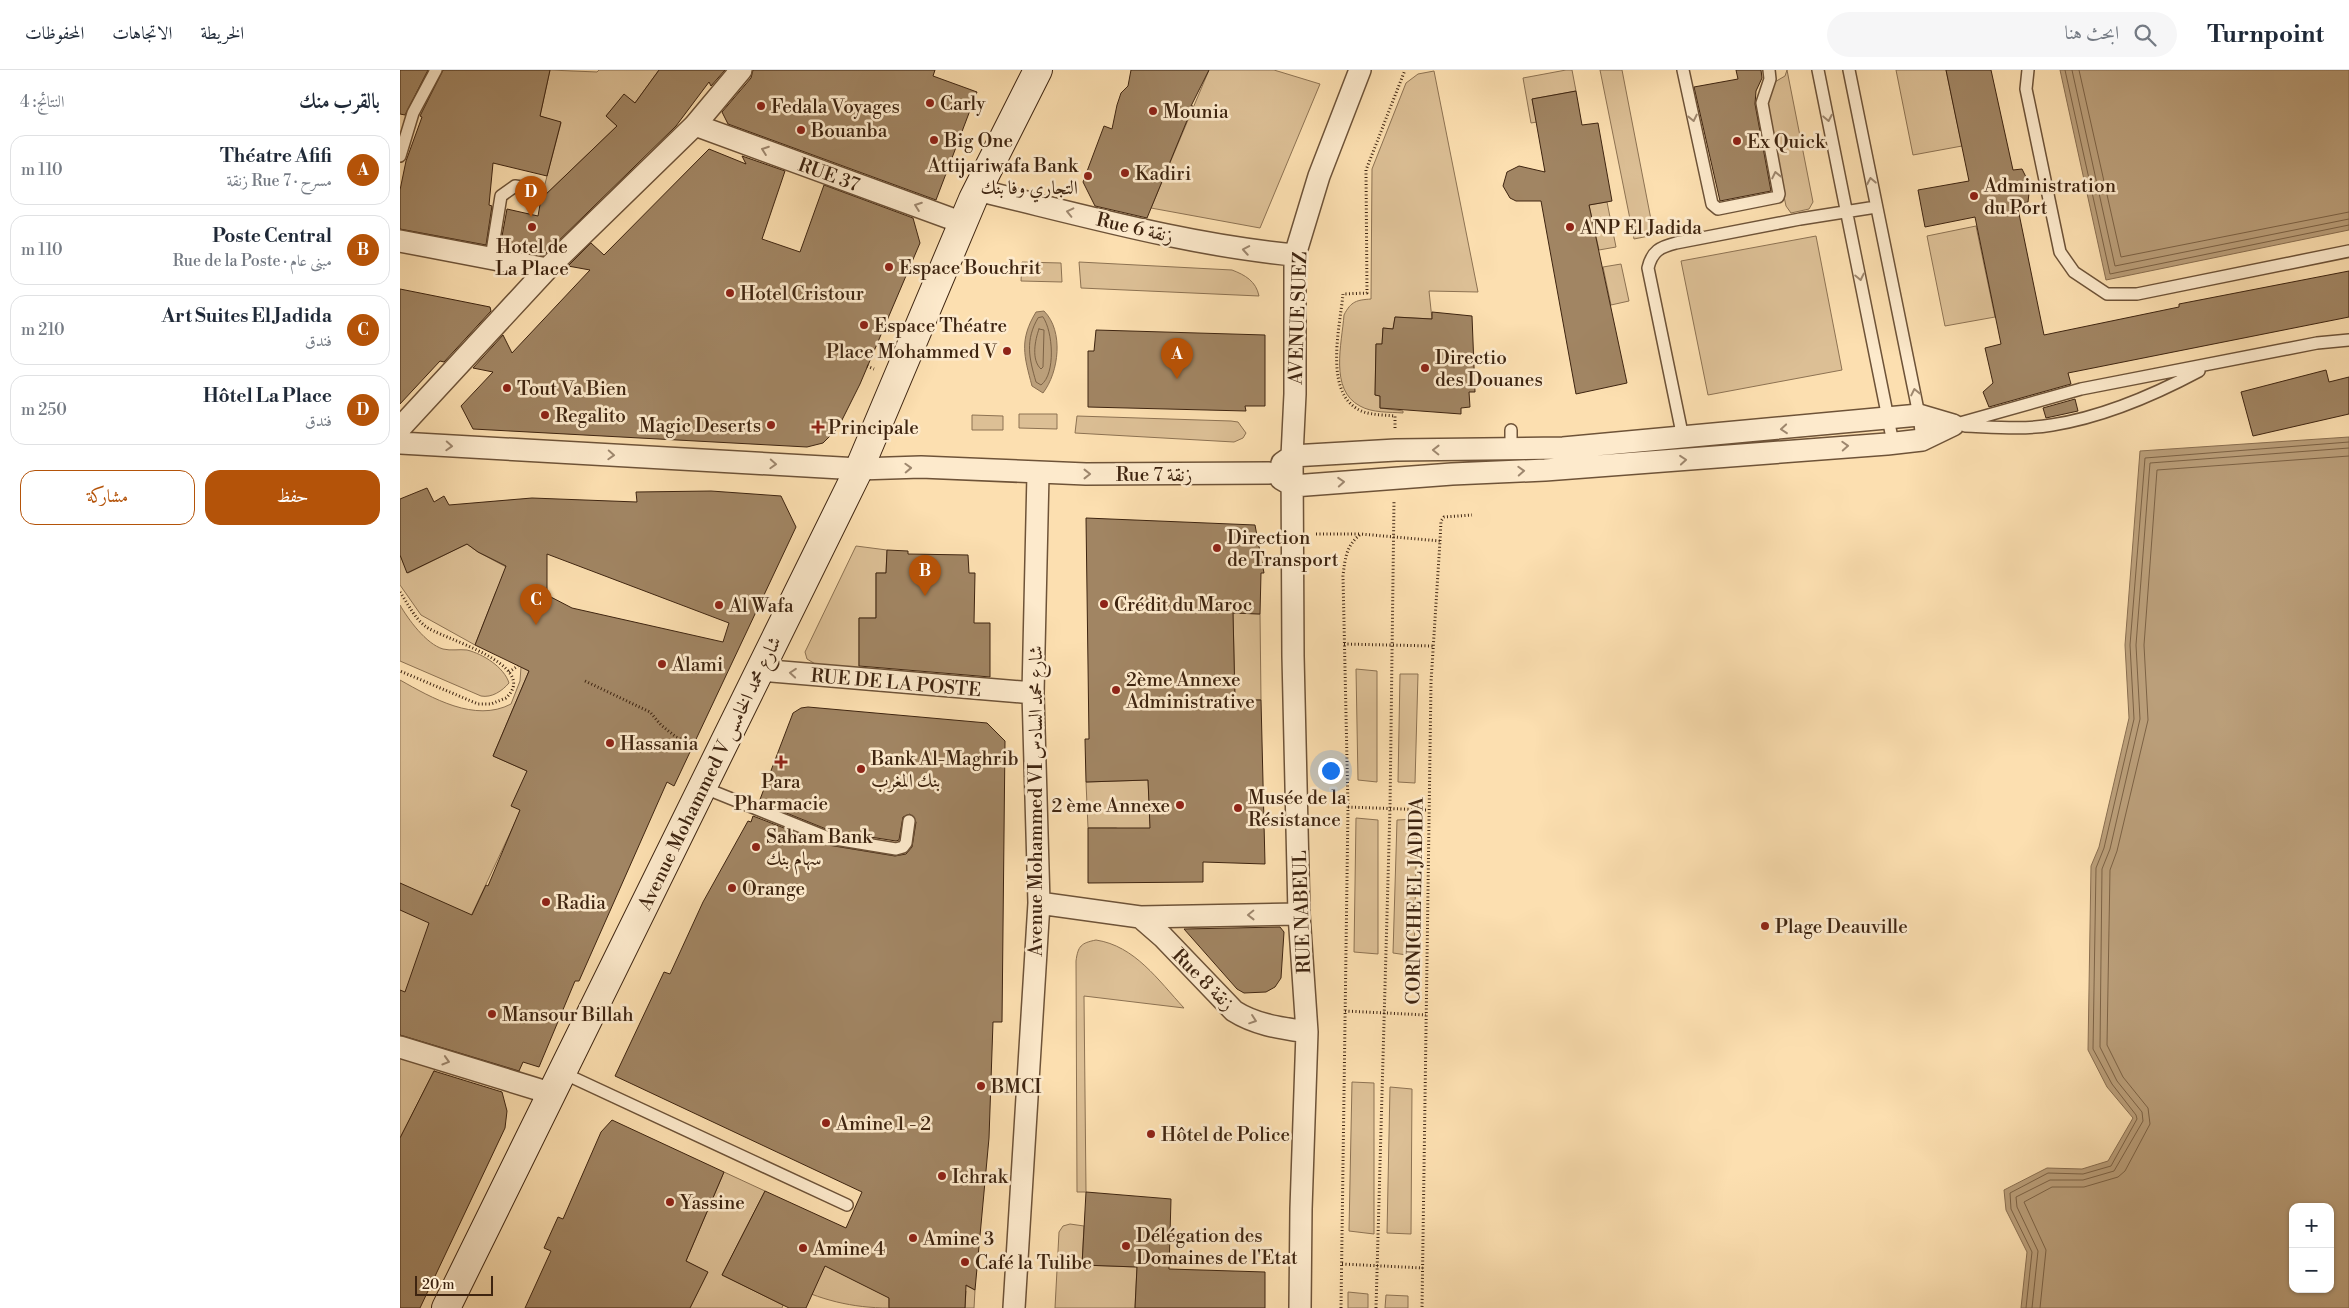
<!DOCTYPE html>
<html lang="ar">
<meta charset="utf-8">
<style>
:root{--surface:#fff;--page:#f6f6f7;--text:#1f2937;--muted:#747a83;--line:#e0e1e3;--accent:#b45309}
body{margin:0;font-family:"Libre Bodoni",Amiri,serif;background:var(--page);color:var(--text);direction:rtl}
.controls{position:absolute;right:15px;bottom:15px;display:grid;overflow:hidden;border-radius:10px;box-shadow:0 1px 4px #0004}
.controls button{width:45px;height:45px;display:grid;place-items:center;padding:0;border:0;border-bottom:1px solid var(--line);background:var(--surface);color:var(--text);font:25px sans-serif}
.scale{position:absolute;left:15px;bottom:12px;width:78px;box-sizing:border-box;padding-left:5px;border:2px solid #3e2410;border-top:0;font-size:14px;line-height:18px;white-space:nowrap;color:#3e2410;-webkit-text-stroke:4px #fdeacc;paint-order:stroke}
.you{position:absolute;left:930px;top:700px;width:18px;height:18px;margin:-12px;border:4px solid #fff;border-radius:50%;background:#1a73e8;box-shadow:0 0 0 8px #1a73e833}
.badge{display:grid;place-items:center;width:32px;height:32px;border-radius:50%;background:var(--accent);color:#fff;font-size:16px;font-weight:700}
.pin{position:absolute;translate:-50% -41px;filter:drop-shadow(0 1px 2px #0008)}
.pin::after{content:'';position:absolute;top:26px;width:18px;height:15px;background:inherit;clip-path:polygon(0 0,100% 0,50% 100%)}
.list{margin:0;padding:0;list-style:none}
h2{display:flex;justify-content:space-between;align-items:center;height:65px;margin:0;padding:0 20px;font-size:21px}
h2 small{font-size:16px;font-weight:400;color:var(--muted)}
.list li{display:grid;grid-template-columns:32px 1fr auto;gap:15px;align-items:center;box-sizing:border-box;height:70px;margin:0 10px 10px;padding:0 10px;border:1px solid var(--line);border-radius:15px}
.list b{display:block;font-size:19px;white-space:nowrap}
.list p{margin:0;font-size:16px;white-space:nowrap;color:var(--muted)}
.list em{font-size:16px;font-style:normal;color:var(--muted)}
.actions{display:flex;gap:10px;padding:15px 20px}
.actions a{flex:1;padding:11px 0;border:1px solid var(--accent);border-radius:15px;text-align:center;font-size:18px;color:var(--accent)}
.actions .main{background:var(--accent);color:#fff}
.icon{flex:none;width:28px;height:28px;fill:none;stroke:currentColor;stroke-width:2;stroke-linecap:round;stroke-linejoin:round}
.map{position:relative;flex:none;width:1949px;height:1238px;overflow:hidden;direction:ltr}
header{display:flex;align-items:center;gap:30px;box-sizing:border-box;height:70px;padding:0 25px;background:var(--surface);border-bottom:1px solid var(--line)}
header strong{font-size:24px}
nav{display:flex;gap:28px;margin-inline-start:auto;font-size:18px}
.search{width:350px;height:45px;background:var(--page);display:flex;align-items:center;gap:12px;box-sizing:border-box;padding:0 18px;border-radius:28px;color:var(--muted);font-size:19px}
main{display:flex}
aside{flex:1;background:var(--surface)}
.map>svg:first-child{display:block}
.green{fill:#dcbf95;stroke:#8d7252}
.water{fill:#bb9f7a;stroke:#896e50;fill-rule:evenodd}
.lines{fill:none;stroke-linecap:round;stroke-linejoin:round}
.shore{stroke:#7c6245;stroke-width:1}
.building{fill:#a18563;stroke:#3e2410;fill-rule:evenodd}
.lane-casing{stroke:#6e5338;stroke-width:14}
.street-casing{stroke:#6e5338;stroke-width:24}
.secondary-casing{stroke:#3e2410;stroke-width:30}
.path{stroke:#3e2410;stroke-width:3;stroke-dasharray:1 2.5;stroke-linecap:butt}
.lane{stroke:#fdeacc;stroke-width:11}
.street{stroke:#fdeacc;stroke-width:21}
.secondary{stroke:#fdeacc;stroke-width:28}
.oneway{stroke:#9e876e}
.poi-dot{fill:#8f2418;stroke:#fdeacc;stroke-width:2}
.labels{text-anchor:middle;stroke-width:5;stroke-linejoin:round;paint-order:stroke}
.poi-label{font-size:19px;fill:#3e2410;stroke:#fdeacc;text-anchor:start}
.street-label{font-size:19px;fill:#3e2410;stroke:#fdeacc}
</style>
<header>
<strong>Turnpoint</strong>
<div class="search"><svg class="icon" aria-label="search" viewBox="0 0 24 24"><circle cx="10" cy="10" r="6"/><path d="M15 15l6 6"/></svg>ابحث هنا</div>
<nav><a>الخريطة</a><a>الاتجاهات</a><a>المحفوظات</a></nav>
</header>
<main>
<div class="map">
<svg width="1949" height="1238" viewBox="0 0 1949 1238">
<rect width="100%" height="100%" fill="#fcdfb0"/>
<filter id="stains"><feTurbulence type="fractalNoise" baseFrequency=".004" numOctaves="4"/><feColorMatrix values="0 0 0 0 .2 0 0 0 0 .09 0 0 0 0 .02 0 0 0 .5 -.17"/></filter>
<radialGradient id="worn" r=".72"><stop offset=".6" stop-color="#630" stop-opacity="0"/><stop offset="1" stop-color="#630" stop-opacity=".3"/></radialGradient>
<path class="green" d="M150,0L197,2L199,0H259L235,33L224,25L206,46L217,56L141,129L161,53L140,46Z
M809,0H874L920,14L860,158L751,138Z
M1166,0H1172L1176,21L1132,29L1137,52L1131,53L1123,8Z
M1200,0H1222L1254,165L1234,169Z
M1387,0L1413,132L1409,139L1391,143L1386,136L1365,36L1373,13L1385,6Z
M1496,0H1546L1562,76L1513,85Z
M1034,1L1078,222L1029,221L1032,249L995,247L993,259L983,258L982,274H976L975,325L980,326V338L1003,341V343C990,342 972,343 960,336C929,320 942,273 944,245C951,231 957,230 971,229L972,99L1006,13L1018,4Z
M1207,132L1216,177L1199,180L1189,135Z
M1576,156L1595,247L1545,256L1527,166Z
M1416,166L1442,300L1308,325L1281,191Z
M622,192L661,193L662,212L621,211Z
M679,192L832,200C845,205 856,211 859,226L681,218Z
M1221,194L1229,231L1211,235L1203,197Z
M619,344H657V359L619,358Z
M572,345L603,346V360H572Z
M677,346L831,351L838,352L846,363L843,368L834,372L675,363Z
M67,474L78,482L108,498L95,524L75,575L21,545L0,515V485L8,503Z
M456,476L487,480L486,503H476V548H459V598L417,595L407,589L405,582Z
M0,535C8,549 26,574 43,579C51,581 59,579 67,580C83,584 104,597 109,613C102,621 92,628 81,626L0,591Z
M833,543L860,544L861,630H835Z
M121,597L129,601L93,686L127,701L121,740L12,971L0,967V610C32,628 75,653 111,634L120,611Z
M956,599L977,601V712L958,710Z
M1000,604H1018L1015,713L998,712Z
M748,710L751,769L716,758H688L686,712Z
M956,748L978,750V884L954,882Z
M1017,749L1014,886L993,883L997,750Z
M696,870C735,876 758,910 784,938L684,926L686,1122H677L676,891C678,876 681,873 696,870Z
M0,986L35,999L0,1068Z
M952,1012L974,1013V1164L949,1161Z
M990,1017L1012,1019L1011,1164L987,1163Z
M324,1102L365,1121L322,1205L383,1235L382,1238H290L307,1202L286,1191Z
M670,1154L684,1156L682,1195L737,1197L735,1238H655L659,1162L663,1156Z
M491,1179L575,1220L574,1238H565L566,1221L489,1217V1238C453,1238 419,1230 387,1213L401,1184Z
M948,1222L968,1224V1238H948Z
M986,1225L1008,1226V1238H985Z"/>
<path class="water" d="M1660,0H1949V160L1706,210Z
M644,241C664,261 659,302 643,323L632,316C624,286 619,270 636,242Z
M1949,367V1238H1621L1627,1182L1606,1140L1604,1120L1647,1098L1682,1099L1708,1091L1733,1048L1707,1017L1688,980L1691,796L1699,777L1729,648L1725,575L1740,381ZM1893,1137H1930V1219H1893Z"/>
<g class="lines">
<path class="shore" d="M1665,0L1710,204L1949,155
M1672,0L1715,196L1949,149
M1679,0L1721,187L1949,142
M643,247C653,261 656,304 641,315L636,312C629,288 625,270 638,248Z
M639,259L644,260L643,297L641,299C631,290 635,270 639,259Z
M1626,1238L1632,1182L1611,1139L1610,1123L1648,1103L1683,1104L1711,1096L1737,1049L1736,1045L1712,1014L1693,979L1696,798L1704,778L1734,649L1730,575L1745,388L1949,372
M1632,1238L1638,1181L1617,1137L1616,1127L1650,1110H1683L1714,1101L1743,1051L1742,1042L1717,1011L1700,977L1702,799L1710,779L1740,649L1736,575L1750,393L1949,378
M1640,1238L1646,1180L1624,1132L1652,1117H1684L1718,1107L1725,1101L1750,1054L1748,1038L1723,1007L1707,975L1710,800L1717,781L1748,650L1744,575L1757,400L1949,386"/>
</g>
<path class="building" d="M0,0H28L5,45L0,44Z
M43,0H150L140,46L161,52L147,106L93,93L89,135L92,136L86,175L0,159V120L6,91L22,47L20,46Z
M259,0H325L311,16L309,12L276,56L143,186L100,177L107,139L138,146L141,129L217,56L206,46L224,24L235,33Z
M353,0H535L533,6L577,22L536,130L328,54L322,42L351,8Z
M731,0H809L791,36H793L747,148L695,136L683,112L704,56L712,59L717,35L721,23L728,16Z
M1336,0H1361L1362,8L1356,21L1355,34L1371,121L1320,131L1294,17L1338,9Z
M1546,0H1591L1613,100L1622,99L1630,115L1628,132L1617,134L1644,265L1779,237V234L1949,201V247L1668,303L1671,314L1589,337L1583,322L1593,313L1585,278L1601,274L1575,147L1525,157L1518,120L1569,111Z
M1176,21L1182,55L1198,53L1212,131L1189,135L1227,313L1176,324L1141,131H1116L1110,128L1103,116L1107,102L1119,96L1145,102L1132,29Z
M309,79L346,94L342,86L385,101L362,169L400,182L424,115L513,148L520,173L460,314L438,358L423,373L407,377L73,359L61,336L93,302L73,298L103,265L112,283L190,200L168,196L191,173L204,185Z
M0,219L90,237L91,241L44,292L40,291L0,334Z
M1032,242L1072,246L1075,322H1069L1070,337L1061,338V344L980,338V326L975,325L976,274H982L983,258L993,259L995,247L1032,249Z
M696,260L865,265V336H845L846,341L688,337V281H694Z
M1926,300L1929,312L1949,307V344L1853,366L1841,322Z
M1675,329L1678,341L1646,348L1643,338Z
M27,418L34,432L44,426L49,435L132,428L237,432L236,422L311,421L381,426L396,457L274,716L267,712L179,911H175L139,997L123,992L119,1001L0,965V920L5,922L29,853L0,840V813L72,845L86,815L88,816L120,740L111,736L127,701L93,686L129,601L75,575L106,496L78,482L67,474L7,503L0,485V429ZM147,484L329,553L323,572L172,538L147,525Z
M686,448L855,455L864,503H861L860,544L833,543L835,630H861L865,794L803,792V812L688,813V758H750L748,710L686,712L685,669H689Z
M487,480L508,481V484L568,485L569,503H575L574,553H590V607L459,596V548H476V503H486Z
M408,637L587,653L605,671L602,952H593L589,1068L575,1220L566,1215L565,1238H489V1228L425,1196L406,1238H389L322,1205L365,1121L446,1158L462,1122L215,1006L264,902L270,904L303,832L348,751L351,752L353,746L428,775L495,786L506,784L512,777L516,752L510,744L503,747L499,770L496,771L431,761L359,732L393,643L401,638Z
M880,857L884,862L881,908L875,917L866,922L844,923L837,919L784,859Z
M34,1001L102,1022L107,1041L105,1058L20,1238H0V1068Z
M212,1050L324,1102L286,1191L308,1202L290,1238H125L151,1181L144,1178L158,1147L163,1149L201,1062Z
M686,1122L771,1129L769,1199L865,1202V1238H735L737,1197L682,1195Z"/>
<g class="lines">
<g class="lane-casing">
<path id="lane" d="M1283,0L1312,134L1318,139L1378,127L1379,124L1362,33L1370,9L1369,0
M1418,0L1493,373
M1449,0L1519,345L1522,370
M1628,0L1626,19L1660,182L1674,202L1707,224H1737L1949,181
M0,86L13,43L36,0
M91,188L101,126L115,116L136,119
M1553,355L1681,319L1917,273L1949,270
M1565,356C1593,357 1624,360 1652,355C1703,347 1754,325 1799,301
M1111,360V380
M1283,368L1248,198C1252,181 1260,177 1276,173L1400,149L1476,137
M302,717L429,768L496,779L503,777L506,773L509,751
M163,1003L447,1135"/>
</g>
<g class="street-casing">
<path id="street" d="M295,55L563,153
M577,120C682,145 787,175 895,185
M0,171L147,199
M0,358L147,199L295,55L341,0
M0,373L459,399L521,397L686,404L869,403
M882,393L892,386L996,380L1163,378L1519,345L1553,355
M881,409L893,416L1052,404L1145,400L1487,374L1522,370L1553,355
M359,600L633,623
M639,833L740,847L899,844
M740,847L763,867L834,941C856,955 881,958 907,962
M0,977L153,1024
M614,1238L639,833L633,623L638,404
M900,1238L901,1139L907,962L899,844L893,586L892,386L895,324V185L919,106L960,0"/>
</g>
<g class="secondary-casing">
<path id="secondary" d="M46,1238L459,399L573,129L638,0"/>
</g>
<path class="path" d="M467,296L474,299
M995,358V346C985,345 973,345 964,342C922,327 940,258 943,224L967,223L966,100L1005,0
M916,464H959
M1040,471L1041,451L1044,447L1072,445
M0,522C8,534 14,547 25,556C39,568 142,594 106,628L91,634H78L0,601
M944,574L1033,576
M109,602L118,596
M185,611L250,642L261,655L276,667L294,675
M948,737L1028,740
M945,941L1026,945
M942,1194L1023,1198
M941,1238L948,737L943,506C945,489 946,475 961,464L1040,471L1031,612L1022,1238
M976,1238L990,738L994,431"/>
<use href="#lane" class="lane"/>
<use href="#street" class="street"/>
<use href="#secondary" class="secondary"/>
</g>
<defs><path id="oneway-chevron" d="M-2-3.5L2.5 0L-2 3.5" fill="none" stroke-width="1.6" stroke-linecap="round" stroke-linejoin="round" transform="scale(1.25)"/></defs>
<g class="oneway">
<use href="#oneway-chevron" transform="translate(1293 48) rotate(78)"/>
<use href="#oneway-chevron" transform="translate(1428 48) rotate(79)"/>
<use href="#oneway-chevron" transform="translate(365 80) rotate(-160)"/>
<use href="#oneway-chevron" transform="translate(1376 105) rotate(-102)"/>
<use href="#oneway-chevron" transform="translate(1471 111) rotate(-101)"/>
<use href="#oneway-chevron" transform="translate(518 136) rotate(-160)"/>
<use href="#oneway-chevron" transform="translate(670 142) rotate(-167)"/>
<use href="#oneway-chevron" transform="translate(846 180) rotate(-170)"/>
<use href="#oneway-chevron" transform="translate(1460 207) rotate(78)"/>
<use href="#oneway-chevron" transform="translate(1515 322) rotate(-102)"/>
<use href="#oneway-chevron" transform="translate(1384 359) rotate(175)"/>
<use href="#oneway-chevron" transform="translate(49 376) rotate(3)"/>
<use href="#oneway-chevron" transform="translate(1445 376) rotate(-3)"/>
<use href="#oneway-chevron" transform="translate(1036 380) rotate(-179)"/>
<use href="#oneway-chevron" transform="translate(211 385) rotate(3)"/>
<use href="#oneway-chevron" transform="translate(1283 390) rotate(-5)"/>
<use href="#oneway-chevron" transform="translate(373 394) rotate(3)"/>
<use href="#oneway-chevron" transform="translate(508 398) rotate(-2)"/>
<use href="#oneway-chevron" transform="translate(1121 401) rotate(-3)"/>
<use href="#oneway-chevron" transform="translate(687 404)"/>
<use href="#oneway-chevron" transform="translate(941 412) rotate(-4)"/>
<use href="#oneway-chevron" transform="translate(393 603) rotate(-175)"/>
<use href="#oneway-chevron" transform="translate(851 845) rotate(179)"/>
<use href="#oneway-chevron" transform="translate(853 950) rotate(19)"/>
<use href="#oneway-chevron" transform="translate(46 991) rotate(17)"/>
</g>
<g class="poi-dot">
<circle cx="530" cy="33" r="5"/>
<circle cx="361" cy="36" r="5"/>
<circle cx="753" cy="41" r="5"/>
<circle cx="401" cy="60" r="5"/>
<circle cx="534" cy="70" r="5"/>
<circle cx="1337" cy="71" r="5"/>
<circle cx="725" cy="103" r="5"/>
<circle cx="688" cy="106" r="5"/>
<circle cx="1574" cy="126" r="5"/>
<circle cx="132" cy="157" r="5"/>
<circle cx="1170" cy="157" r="5"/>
<circle cx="489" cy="197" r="5"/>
<circle cx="330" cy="223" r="5"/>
<circle cx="464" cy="255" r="5"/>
<circle cx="607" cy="281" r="5"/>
<circle cx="1025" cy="298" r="5"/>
<circle cx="107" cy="318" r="5"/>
<circle cx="145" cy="345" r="5"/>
<circle cx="371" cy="355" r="5"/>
<path d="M415.5 349.5h5v5h5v5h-5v5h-5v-5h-5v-5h5z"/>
<circle cx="817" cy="478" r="5"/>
<circle cx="704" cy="534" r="5"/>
<circle cx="319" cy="535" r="5"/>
<circle cx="262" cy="594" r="5"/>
<circle cx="716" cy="620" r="5"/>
<circle cx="210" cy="673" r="5"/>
<path d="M378.5 684.5h5v5h5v5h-5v5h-5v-5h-5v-5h5z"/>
<circle cx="461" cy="699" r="5"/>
<circle cx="780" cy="735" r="5"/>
<circle cx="838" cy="738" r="5"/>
<circle cx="356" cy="777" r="5"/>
<circle cx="332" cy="818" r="5"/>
<circle cx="146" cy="832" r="5"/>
<circle cx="1365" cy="856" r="5"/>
<circle cx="92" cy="944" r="5"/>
<circle cx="581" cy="1016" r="5"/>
<circle cx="426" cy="1053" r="5"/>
<circle cx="751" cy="1064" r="5"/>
<circle cx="542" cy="1106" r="5"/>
<circle cx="270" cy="1132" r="5"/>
<circle cx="513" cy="1168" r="5"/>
<circle cx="726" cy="1176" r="5"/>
<circle cx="403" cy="1178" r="5"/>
<circle cx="565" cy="1192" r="5"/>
</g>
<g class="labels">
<g class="poi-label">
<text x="540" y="40">Carly</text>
<text x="371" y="43">Fedala Voyages</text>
<text x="763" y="48">Mounia</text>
<text x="411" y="67">Bouanba</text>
<text x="544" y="77">Big One</text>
<text x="1347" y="78">Ex Quick</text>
<text x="678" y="102" text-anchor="end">Attijariwafa Bank<tspan x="678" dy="22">التجاري وفا بنك</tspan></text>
<text x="735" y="110">Kadiri</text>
<text x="1584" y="122">Administration<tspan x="1584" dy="22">du Port</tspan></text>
<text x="1180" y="164">ANP El Jadida</text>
<text x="132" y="183" text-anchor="middle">Hotel de<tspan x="132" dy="22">La Place</tspan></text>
<text x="499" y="204">Espace Bouchrit</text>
<text x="340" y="230">Hotel Cristour</text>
<text x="474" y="262">Espace Théatre</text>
<text x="597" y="288" text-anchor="end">Place Mohammed V</text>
<text x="1035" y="294">Directio<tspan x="1035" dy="22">des Douanes</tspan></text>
<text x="117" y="325">Tout Va Bien</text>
<text x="155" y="352">Regalito</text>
<text x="361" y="362" text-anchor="end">Magic Deserts</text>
<text x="428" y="364">Principale</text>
<text x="827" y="474">Direction<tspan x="827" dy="22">de Transport</tspan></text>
<text x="714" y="541">Crédit du Maroc</text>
<text x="329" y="542">Al Wafa</text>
<text x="272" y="601">Alami</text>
<text x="726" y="616">2ème Annexe<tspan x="726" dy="22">Administrative</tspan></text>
<text x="220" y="680">Hassania</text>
<text x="471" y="695">Bank Al-Maghrib<tspan x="471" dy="22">بنك المغرب</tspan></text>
<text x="381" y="718" text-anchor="middle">Para<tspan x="381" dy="22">Pharmacie</tspan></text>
<text x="848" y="734">Musée de la<tspan x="848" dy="22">Résistance</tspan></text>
<text x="770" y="742" text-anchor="end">2 ème Annexe</text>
<text x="366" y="773">Saham Bank<tspan x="366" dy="22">سهام بنك</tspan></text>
<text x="342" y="825">Orange</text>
<text x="156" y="839">Radia</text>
<text x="1375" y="863">Plage Deauville</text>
<text x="102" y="951">Mansour Billah</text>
<text x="591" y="1023">BMCI</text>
<text x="436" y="1060">Amine 1 - 2</text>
<text x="761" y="1071">Hôtel de Police</text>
<text x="552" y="1113">Ichrak</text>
<text x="280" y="1139">Yassine</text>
<text x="736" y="1172">Délégation des<tspan x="736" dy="22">Domaines de l'Etat</tspan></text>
<text x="523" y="1175">Amine 3</text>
<text x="413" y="1185">Amine 4</text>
<text x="575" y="1199">Café la Tulibe</text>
</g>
<g class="street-label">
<text transform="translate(429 104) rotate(20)" y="7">RUE 37</text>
<text transform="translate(735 157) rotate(13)" y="7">Rue 6 زنقة</text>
<text transform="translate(897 248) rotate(-88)" y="7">AVENUE SUEZ</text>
<text x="754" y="411">Rue 7 زنقة</text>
<text transform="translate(496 612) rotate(5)" y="7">RUE DE LA POSTE</text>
<text transform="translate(309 703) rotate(-64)" y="7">Avenue Mohammed V شارع محمد الخامس</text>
<text transform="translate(635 731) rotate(-90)" y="7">Avenue Mohammed VI شارع محمد السادس</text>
<text transform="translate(1014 831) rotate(-89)" y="7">CORNICHE EL JADIDA</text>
<text transform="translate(901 842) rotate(-92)" y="7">RUE NABEUL</text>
<text transform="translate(804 909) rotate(45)" y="7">Rue 8 زنقة</text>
</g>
</g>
<rect width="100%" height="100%" filter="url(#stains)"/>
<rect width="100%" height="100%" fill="url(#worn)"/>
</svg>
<div class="controls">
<button>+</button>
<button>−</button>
</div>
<div class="scale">20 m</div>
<div class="you"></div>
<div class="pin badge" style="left:777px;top:309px">A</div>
<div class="pin badge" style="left:525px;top:526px">B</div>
<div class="pin badge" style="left:136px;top:555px">C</div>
<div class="pin badge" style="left:131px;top:147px">D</div>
</div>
<aside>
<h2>بالقرب منك<small>النتائج: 4</small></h2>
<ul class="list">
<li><span class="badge">A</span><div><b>Théatre Afifi</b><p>مسرح · Rue 7 زنقة</p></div><em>110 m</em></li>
<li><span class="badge">B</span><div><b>Poste Central</b><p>مبنى عام · Rue de la Poste</p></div><em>110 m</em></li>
<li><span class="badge">C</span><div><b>Art Suites El Jadida</b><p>فندق</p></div><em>210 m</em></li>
<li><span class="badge">D</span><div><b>Hôtel La Place</b><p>فندق</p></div><em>250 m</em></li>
</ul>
<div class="actions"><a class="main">حفظ</a><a>مشاركة</a></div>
</aside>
</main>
